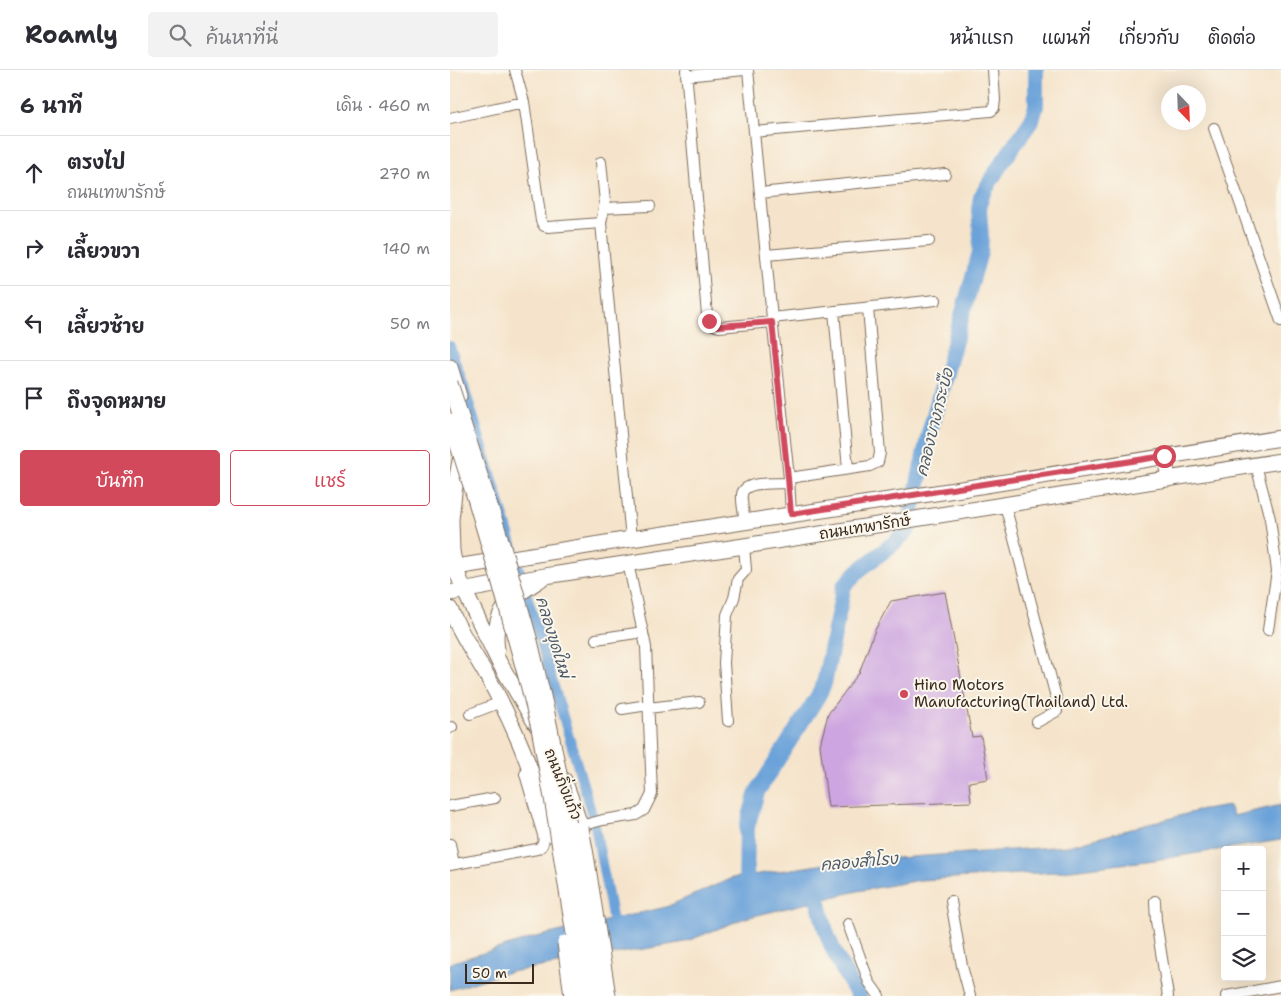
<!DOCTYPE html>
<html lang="th">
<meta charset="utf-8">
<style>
:root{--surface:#fff;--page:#f2f2f3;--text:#2b2b33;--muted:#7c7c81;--line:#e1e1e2;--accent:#d1495b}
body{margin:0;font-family:"Shantell Sans","Playpen Sans Thai",sans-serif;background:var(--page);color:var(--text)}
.controls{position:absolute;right:15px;bottom:15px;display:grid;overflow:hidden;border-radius:5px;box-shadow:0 5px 20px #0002}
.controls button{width:45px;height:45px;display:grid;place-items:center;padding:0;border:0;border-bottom:1px solid var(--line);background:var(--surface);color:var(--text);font:25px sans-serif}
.compass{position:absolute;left:711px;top:15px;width:45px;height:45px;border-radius:50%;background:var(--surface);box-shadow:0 5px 20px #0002;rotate:157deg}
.scale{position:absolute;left:15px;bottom:12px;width:69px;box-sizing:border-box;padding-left:5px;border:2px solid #3b2a1e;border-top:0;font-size:14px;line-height:18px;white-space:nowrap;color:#3b2a1e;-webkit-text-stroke:4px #fbf7ec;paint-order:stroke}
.stop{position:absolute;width:15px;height:15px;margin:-11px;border:4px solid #d1495b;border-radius:50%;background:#fff}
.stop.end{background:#d1495b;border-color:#fff;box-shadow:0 1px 5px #0008}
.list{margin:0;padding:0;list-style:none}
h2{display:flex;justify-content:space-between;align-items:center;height:65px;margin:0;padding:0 20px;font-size:21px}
h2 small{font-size:16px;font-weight:400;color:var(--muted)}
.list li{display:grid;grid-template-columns:32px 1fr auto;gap:15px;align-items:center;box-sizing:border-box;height:75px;padding:0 20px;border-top:1px solid var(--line)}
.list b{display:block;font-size:19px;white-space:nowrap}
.list p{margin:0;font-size:16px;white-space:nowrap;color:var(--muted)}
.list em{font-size:16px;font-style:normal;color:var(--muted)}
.actions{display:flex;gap:10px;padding:15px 20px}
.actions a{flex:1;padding:11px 0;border:1px solid var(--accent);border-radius:5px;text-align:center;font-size:18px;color:var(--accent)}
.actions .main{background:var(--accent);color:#fff}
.icon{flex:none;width:28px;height:28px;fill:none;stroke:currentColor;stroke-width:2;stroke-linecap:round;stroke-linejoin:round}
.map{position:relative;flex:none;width:831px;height:926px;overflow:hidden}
header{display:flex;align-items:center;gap:30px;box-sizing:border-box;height:70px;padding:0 25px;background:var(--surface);border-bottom:1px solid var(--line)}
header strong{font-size:24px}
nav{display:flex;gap:28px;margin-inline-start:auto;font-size:18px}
.search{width:350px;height:45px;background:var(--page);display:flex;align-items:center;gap:12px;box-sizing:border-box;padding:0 18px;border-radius:5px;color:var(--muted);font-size:19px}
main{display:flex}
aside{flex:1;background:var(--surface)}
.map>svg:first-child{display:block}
.water{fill:#6ba2d9;stroke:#53667c}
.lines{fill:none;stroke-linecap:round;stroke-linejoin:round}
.canal{stroke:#6ba2d9;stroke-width:10}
.river{stroke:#6ba2d9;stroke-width:16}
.building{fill:#cda5e0}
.street-casing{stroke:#7c6b5b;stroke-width:12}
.secondary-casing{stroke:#7c6b5b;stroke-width:16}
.primary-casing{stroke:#7c6b5b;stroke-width:17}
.street{stroke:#fff;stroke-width:10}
.secondary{stroke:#fff;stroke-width:14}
.primary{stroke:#fff;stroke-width:15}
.primary-bridge-casing{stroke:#7c6b5b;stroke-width:17;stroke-linecap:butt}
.primary-bridge{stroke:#fff;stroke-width:15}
.route{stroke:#d1495b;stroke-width:6}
.poi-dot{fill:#d1495b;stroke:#fbf7ec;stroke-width:2}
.labels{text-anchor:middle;stroke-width:4;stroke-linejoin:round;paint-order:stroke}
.street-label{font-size:15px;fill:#3b2a1e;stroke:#fbf7ec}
.poi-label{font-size:15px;fill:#3b2a1e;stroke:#fbf7ec;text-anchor:start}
.water-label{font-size:16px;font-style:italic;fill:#4e5a69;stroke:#fbf7ec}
</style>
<header>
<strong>Roamly</strong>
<div class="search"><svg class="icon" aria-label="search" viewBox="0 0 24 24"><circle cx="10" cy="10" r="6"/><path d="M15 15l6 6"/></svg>ค้นหาที่นี่</div>
<nav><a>หน้าแรก</a><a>แผนที่</a><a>เกี่ยวกับ</a><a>ติดต่อ</a></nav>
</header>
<main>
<aside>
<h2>6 นาที<small>เดิน · 460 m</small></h2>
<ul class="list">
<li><svg class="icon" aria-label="ahead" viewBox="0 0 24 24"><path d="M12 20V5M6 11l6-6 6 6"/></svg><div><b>ตรงไป</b><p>ถนนเทพารักษ์</p></div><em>270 m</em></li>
<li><svg class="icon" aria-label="right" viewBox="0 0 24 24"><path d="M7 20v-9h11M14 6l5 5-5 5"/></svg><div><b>เลี้ยวขวา</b></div><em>140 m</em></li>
<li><svg class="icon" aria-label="left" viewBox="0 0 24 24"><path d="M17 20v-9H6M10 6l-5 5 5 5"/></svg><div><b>เลี้ยวซ้าย</b></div><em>50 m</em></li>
<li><svg class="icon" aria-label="arrive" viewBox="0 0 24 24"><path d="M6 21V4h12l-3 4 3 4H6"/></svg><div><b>ถึงจุดหมาย</b></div></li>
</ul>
<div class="actions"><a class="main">บันทึก</a><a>แชร์</a></div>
</aside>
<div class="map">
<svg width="831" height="926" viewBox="0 0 831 926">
<rect width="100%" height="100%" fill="#fbf7ec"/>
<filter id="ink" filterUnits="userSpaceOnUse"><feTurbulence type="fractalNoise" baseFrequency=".02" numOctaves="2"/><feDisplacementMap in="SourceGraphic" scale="10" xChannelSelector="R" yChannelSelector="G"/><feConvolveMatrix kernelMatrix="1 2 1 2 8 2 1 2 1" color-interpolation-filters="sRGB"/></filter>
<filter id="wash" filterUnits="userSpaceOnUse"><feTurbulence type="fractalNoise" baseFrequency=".0096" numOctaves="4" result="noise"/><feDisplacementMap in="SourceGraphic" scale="20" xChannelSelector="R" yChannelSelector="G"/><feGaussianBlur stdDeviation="1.12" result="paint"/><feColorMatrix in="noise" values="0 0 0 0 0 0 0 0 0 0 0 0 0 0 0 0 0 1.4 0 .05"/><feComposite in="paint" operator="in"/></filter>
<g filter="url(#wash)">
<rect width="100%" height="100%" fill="#f5e4cb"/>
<path class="water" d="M831,735V770L704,790L605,802L470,810L408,821L295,848L235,872L55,903L0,920V893L86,867L216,837L282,808L389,792L618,776L747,741L779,736L783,746Z"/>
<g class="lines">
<path class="canal" d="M0,276L14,317L44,414L144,751L165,862"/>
<path class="river" d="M364,810C368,828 371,846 377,864C384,884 397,909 409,926
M296,822L297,757L307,722L368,626L374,614L394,516L408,501L444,473L458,460L479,363L530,182L531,167L529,140L531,127L549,97L582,50L586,36V0"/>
</g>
<g id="blocks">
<path class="building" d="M495,522L522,667L531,666L538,709L519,712L521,732L378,737L370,675L378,644L409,603L425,560L441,531Z"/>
</g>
</g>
<g filter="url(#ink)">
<use href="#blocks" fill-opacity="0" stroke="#7c6b5b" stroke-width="1"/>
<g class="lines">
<g class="street-casing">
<path id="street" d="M65,0L74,32L91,151L94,156L98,157L151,153L181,469
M236,0L257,245C259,252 262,255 269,257L322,252
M298,0L322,248L339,408L341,444
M236,6L294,0
M0,48L74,32
M764,58L831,251
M304,62L541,41L544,38L545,30L543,0
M151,92L155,132L151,153
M310,123L495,104
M154,138L200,136
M316,185L479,171
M384,241L398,399
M322,248L486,230
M806,395L820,449L827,501L818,560
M339,408L420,396L428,392L430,383L418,238
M555,435L607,631V641L587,652
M295,452C294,443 291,432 292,424C295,410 328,414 339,413
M146,569L193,562
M198,638L249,632
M172,639L198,635
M20,644L51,632
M278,651L274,593L277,545L284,528L288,509L296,500L294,476
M0,658L2,657
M0,736L45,728
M130,756L153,750L186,745L194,740L202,724L196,577L178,493
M0,774L4,794
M0,795L87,779C94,776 94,771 93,765L75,704
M501,831L512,896L520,926
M705,831L706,851L718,926
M398,854L419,912L429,926
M776,926L831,916"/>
</g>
<g class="secondary-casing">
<path id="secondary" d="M714,386L719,409"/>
</g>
<g class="primary-casing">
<path id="primary" d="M0,297L9,326
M12,381L4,422L1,450L2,481L5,497L14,520L49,592L87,656
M0,498L181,469L505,420L831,368
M0,523L95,506L294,476L831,391
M0,539C11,565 27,588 41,613C67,661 87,711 100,764
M47,580C41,539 61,529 91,509
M114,710L125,740L131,758"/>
</g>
<use href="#street" class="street"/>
<use href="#secondary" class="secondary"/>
<use href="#primary" class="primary"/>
<g class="primary-bridge-casing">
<path id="primary-bridge" d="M0,313L50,467L80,571L96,639L117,743L146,926
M0,351L25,428L50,513L78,614L89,658L102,728L134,926
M131,758L136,785L158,926
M115,873L122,926"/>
</g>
<use href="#primary-bridge" class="primary-bridge"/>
</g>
</g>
<g class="lines" filter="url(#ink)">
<path class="route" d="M259,251L263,255L269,256L322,252L338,408L341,444L714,386"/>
</g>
<circle class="poi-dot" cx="454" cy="624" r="5"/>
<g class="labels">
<g class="street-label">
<text transform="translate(415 457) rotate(-9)" y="5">ถนนเทพารักษ์</text>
<text transform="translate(113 714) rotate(68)" y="5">ถนนกิ่งแก้ว</text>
</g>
<g class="poi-label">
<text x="464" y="620">Hino Motors<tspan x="464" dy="17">Manufacturing(Thailand) Ltd.</tspan></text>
</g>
<g class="water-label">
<text transform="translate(484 352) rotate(-76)" y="6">คลองบางกระบือ</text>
<text transform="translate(104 567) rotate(73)" y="6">คลองขุดใหม่</text>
<text transform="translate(409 791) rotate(-5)" y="6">คลองสำโรง</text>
</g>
</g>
</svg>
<div class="controls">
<button>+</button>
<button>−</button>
<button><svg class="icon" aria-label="layers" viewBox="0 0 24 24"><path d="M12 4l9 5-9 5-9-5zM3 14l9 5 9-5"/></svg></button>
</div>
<svg class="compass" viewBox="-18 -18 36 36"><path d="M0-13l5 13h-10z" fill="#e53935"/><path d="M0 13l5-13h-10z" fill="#7c7c81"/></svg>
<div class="scale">50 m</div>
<div class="stop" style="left:714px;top:386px"></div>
<div class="stop end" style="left:259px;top:251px"></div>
</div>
</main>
